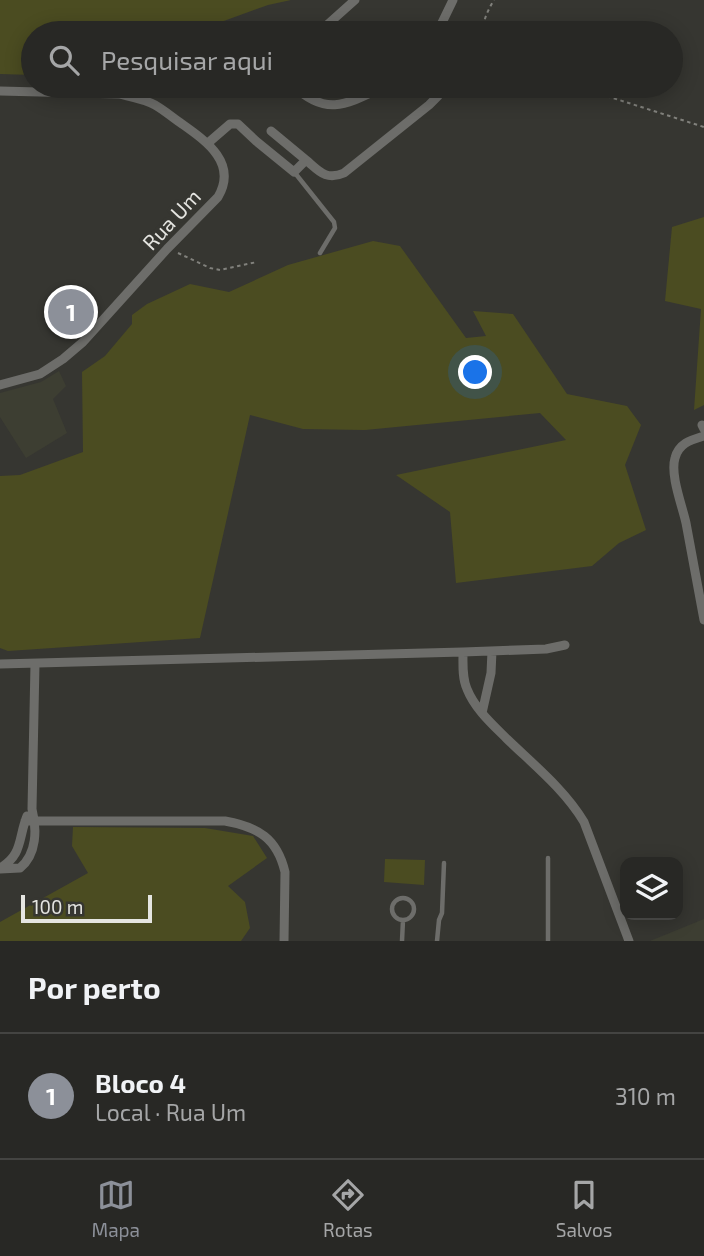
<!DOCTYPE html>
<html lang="pt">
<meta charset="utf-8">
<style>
:root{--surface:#282825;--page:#343432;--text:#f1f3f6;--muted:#a5a6a7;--line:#444442;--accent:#8c9099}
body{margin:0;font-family:"Exo 2",sans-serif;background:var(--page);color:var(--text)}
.controls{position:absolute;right:21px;bottom:21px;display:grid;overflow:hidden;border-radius:14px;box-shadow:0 4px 18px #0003}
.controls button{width:63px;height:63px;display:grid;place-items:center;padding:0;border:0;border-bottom:2px solid var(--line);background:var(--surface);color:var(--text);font:35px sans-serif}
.scale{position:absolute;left:21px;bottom:18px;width:131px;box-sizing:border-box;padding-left:7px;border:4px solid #e5e5e1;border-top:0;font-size:19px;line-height:24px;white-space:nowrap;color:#e5e5e1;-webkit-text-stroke:5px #363631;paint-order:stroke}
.you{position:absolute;left:476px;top:373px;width:24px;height:24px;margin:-18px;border:5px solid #fff;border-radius:50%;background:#1a73e8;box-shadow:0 0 0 10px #1a73e833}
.badge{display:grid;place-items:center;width:46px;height:46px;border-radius:50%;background:var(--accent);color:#fff;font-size:23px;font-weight:700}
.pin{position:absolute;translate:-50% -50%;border:4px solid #fff;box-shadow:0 2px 7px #0006}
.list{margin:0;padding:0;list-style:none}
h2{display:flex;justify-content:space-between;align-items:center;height:91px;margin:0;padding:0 28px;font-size:30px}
h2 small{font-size:23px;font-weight:400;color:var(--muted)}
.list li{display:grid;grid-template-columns:46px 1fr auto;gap:21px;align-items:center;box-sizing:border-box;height:126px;padding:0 28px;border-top:2px solid var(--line)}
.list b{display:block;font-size:26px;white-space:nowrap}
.list p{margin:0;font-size:23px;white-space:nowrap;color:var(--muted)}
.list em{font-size:23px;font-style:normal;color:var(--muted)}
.icon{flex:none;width:38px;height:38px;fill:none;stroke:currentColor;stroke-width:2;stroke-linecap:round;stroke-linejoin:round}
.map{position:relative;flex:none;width:704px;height:941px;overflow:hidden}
.search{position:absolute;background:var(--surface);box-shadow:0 4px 18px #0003;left:21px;right:21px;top:21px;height:77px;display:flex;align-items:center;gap:18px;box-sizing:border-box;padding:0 24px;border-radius:38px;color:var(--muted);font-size:26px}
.sheet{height:217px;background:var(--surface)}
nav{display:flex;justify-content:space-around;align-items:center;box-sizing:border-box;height:98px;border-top:2px solid var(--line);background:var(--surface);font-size:19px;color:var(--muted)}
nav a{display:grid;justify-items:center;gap:4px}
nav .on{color:var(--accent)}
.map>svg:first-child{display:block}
.built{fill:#3d3e32}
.green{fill:#4b4c21}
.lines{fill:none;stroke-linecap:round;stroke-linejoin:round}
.path{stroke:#81817c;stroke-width:2;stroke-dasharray:3.5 3.5;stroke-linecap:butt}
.lane{stroke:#6d6d6a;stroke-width:4.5}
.street{stroke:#6d6d6a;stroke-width:9}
.labels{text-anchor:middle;stroke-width:7;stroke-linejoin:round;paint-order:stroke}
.street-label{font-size:21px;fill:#e5e5e1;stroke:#363631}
</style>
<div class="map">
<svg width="704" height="941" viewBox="0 0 704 941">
<rect width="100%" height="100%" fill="#363631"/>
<path class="built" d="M59,371L66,386L53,399L67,433L26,458L0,417V393L41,382Z
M704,919V941H650Z"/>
<path class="green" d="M0,0H291L268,5L199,30L195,33H33V75L0,74Z
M704,217V405L694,410L701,309L665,301L672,227Z
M373,241L400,246L466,338L486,336L473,311L513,314L567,394L627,406L641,425L625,465L646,530L619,543L592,566L456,583L450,512L396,475L566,440L540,413L365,430L303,429L250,415L200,638L8,651L0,648V476L20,475L83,452L82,372L105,356L132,324V315L147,304L190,284L229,292L288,265Z
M73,827L205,828L253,836L267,858L228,886L245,902L250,928L241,941H0V922L88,873L72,846Z
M385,859L425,860L424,885L384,882Z"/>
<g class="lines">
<path class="path" d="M483,33C482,22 488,10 494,0
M581,86L594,92L704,127
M178,253L210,268L220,270L257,262"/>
<path class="lane" d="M295,173L334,222L335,228L320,253
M548,858V941
M392 909a11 11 0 1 1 22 0a11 11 0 1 1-22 0Z
M402,941L403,920
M437,941L439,920L442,913L444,863"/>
<path class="street" d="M318,33L355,0
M437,33L453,0
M294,86C327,118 349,103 385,86
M0,91L119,94C131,97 144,99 155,105C164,110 173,118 182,124C206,141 238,163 218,197L167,249L83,342L63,359L40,374L0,385
M271,131L306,160
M208,143L230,124H238L256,141L294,172L306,160C319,171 326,181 344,173L429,105L438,96L439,86
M702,425L704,429
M704,436C691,440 679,443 675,458C670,475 682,505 686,523C692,555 698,588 704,620
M463,652C463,664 462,678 467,689C475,709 492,724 507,739C534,765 565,790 584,822L629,941
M0,664L463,652L546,649L565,645
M482,713L491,673L492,651
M25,821H225C258,827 277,838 285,872L284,941
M0,868C23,855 18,838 27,816
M0,869L20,868C37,854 37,829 32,809L35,664"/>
</g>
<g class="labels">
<g class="street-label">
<text transform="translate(172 220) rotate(-47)" y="7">Rua Um</text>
</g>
</g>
</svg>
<div class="controls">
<button><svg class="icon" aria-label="layers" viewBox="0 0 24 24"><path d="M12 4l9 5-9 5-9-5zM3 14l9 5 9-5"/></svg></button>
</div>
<div class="scale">100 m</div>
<div class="you"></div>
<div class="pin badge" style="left:71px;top:312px">1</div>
<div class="search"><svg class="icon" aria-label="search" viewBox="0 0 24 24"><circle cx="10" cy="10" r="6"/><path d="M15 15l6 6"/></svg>Pesquisar aqui</div>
</div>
<section class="sheet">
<h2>Por perto<small></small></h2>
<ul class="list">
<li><span class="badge">1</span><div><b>Bloco 4</b><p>Local · Rua Um</p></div><em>310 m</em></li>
</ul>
</section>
<nav>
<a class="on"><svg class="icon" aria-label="map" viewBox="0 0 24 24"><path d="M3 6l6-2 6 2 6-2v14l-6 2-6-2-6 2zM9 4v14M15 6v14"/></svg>Mapa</a>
<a><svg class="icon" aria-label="directions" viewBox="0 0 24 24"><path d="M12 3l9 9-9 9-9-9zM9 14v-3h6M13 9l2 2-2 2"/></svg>Rotas</a>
<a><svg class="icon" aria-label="saved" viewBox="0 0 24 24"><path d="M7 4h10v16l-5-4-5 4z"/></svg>Salvos</a>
</nav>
